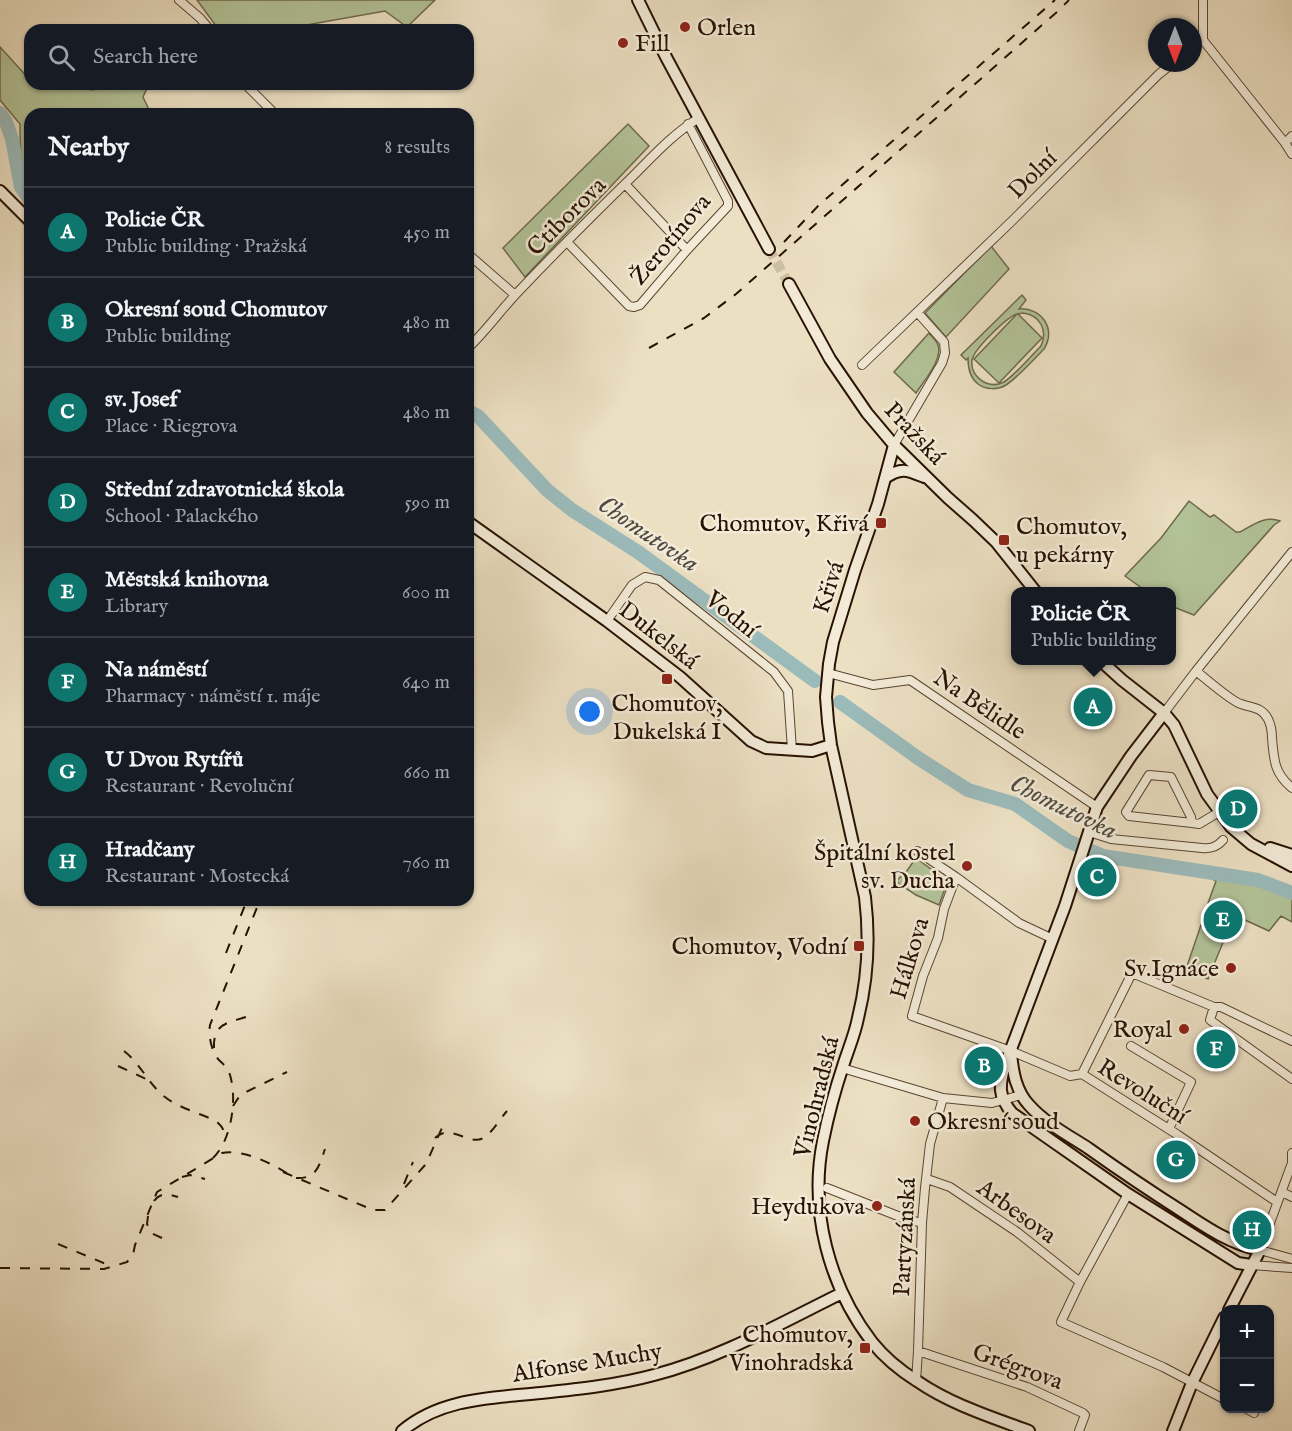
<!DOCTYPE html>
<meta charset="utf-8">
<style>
:root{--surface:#171b24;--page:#242831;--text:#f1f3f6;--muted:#9ea1a6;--line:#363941;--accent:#0f766e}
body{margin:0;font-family:"IM FELL English",serif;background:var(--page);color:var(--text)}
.controls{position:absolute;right:18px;bottom:18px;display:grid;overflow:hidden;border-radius:12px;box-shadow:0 2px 4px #0004}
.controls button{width:54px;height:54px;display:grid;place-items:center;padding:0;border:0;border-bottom:2px solid var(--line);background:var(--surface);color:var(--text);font:30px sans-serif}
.compass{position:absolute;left:1148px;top:18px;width:54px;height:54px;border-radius:50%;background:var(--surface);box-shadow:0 2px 4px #0004;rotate:180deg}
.you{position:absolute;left:590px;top:712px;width:21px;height:21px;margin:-15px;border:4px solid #fff;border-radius:50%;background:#1a73e8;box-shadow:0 0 0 9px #1a73e833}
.badge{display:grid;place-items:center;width:39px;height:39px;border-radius:50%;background:var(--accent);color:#fff;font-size:20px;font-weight:700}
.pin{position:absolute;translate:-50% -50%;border:3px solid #fff;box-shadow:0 2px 6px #0006}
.popup{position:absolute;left:1011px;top:587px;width:165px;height:78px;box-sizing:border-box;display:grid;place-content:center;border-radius:12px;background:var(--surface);filter:drop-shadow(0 2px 4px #0005);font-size:20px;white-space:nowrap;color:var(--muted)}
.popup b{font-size:22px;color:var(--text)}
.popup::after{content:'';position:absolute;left:50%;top:100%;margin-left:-12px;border:12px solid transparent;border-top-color:var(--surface)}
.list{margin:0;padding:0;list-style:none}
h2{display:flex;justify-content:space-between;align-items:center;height:78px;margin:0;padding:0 24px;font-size:26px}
h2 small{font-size:20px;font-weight:400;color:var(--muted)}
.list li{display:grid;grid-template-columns:39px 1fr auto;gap:18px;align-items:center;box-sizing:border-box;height:90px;padding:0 24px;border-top:2px solid var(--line)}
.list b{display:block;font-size:22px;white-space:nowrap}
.list p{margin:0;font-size:20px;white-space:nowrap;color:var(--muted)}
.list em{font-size:20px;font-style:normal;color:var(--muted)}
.icon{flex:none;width:33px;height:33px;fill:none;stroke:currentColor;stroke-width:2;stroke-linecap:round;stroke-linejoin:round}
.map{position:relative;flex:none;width:1292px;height:1431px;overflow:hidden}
.search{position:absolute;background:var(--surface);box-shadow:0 2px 4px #0004;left:24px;top:24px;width:450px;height:66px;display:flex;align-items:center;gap:15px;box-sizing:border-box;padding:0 21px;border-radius:18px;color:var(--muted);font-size:22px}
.panel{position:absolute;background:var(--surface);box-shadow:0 2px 4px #0004;left:24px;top:108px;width:450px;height:798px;border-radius:18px}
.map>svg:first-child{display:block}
.green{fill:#b3c398;stroke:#6d6a4d;stroke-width:1.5;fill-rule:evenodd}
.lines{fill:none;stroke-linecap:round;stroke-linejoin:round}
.river{stroke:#9bbbbb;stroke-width:14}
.secondary-tunnel{stroke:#cec1a6;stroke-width:10;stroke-dasharray:10 5;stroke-linecap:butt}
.street-casing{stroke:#584532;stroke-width:10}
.secondary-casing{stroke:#271102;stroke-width:14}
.street{stroke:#f3ebd8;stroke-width:8}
.secondary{stroke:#f3ebd8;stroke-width:10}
.rail{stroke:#271102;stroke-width:2;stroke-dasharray:10 10;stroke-linecap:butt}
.poi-dot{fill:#8f2418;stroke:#f3ebd8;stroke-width:2}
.labels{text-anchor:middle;stroke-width:5;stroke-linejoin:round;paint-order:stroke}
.poi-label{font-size:24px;fill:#271102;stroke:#f3ebd8;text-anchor:end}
.street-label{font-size:24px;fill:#271102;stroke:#f3ebd8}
.water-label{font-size:26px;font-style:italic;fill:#504c43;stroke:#f3ebd8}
</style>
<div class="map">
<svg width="1292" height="1431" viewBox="0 0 1292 1431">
<rect width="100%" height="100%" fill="#ece0c3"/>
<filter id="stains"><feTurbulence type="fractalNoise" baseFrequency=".00333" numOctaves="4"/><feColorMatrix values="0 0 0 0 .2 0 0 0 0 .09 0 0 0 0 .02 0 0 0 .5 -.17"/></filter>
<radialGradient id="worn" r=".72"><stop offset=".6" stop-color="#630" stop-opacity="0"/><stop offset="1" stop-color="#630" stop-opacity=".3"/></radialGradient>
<path class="green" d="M197,0H435L407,27L385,11L278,30H219Z
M0,47L30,80V84H33L37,88L35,84H97L86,89L94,90L101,84H149L143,97L151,114H30V186C20,168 20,144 20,124L0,100Z
M628,124L649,146L525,277L503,248Z
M991,246L1009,269L946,337L925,313Z
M1022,295L1026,300L1019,309C1041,307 1057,329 1044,349C1034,359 1016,379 1006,385C998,390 986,390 978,384C970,378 968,368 968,358L966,360L961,355ZM1023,313C1040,315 1048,330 1041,346C1031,356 1015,375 1004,382C988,390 970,377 972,360C974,349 1007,317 1017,314L974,359L999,383L1042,338L1018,314Z
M929,333C932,337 936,340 938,345C943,359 924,381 916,393L894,372Z
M1189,501L1210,517L1214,515L1236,532H1240C1253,525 1266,515 1280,521L1274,525L1194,615L1171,606V592L1146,591L1125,576L1161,538Z
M916,858L947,881V883L939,905L916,895L898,883L897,880L906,872Z
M1215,876L1248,881L1292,895V922L1281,916L1269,931L1208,903L1216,881L1214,880Z
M1201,925L1226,935L1208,979L1186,969Z"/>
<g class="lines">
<path class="river" d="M0,113L6,122L12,139L21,187L30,200
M468,411L478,416L547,490L572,510L638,552L815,681
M840,702L918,758L968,790L1015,804L1068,841L1103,856L1258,880L1292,893"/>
<path class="secondary-tunnel" d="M769,249L789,284"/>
<g class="street-casing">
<path id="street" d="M179,0L200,18L210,30
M1203,0V40L1285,143L1292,154
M1193,47L1203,40
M245,84L275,114
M1285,143L1292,136
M625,184L687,250
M567,242L629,306L634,307L640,305L687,250L728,206V201L688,124
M468,254L515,295
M468,348C486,331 500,311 517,293C555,253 594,214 633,176C654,155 674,133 699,118
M862,365L1013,220L1159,74L1173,63
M894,445L942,363L945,353L944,342L917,312
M607,621L632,585L645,577L659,580L774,672L788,691L792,750
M1196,671C1205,678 1232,702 1241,704C1252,708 1262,707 1268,719C1271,725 1272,732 1272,738C1274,760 1274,773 1292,788
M828,673L873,685L910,680L1097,807
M1164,713L1196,671L1292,552
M1192,823L1191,817L1171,777L1149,775L1126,812L1129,816L1192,823L1199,824L1219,812
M1089,832L1111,839L1202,848C1211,849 1217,847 1223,840
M917,851L956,877L1019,923L1053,939
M956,877L944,909L938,938L923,976L912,1016L1011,1051L1070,1076L1082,1074L1178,1135L1277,1202
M1292,1041L1221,1007H1214L1210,1020L1292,1079
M1131,1046L1191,1082L1169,1129
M842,1068L943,1098L992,1103L1021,1095
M1082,1074L1132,973L1214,1007
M1292,1153V1163L1260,1250L1292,1259
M927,1179L950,1187L1017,1232L1080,1282
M827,1188L903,1218L922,1223
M1282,1192L1292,1197
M1128,1194L1080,1282L1061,1322L1163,1367L1224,1399
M1251,1265L1292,1268
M918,1351L1027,1387L1083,1413L1085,1415L1079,1431
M916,1381L918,1351L922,1223L925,1188L930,1144L943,1098
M1245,1408L1254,1413"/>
</g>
<g class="secondary-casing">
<path id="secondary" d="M638,0L666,57L769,249
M0,191L30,221
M789,284L830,359L867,413L894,445L948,498L973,520L996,542L1036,592
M894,445L878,504L855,570L833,642L829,664L826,697L828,722L831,745L865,897C870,938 868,978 858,1018C855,1034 848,1050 843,1066C835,1090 828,1116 823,1141C809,1211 829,1286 872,1342C884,1357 901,1371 917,1381C950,1404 991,1417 1029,1431
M885,478C901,467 907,470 924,477
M468,522L607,621L680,677L751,741L766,748L812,751L831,745
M1100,660L1122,680L1164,713L1174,725L1207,794L1231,827L1251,844L1292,866
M1164,713L1131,756L1097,807L1065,906L1005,1065C999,1086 998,1096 1012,1113L1128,1194L1238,1263L1251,1265
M1270,848L1292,855
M1011,1054C1013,1073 1016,1091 1029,1105C1045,1123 1068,1135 1088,1148C1119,1170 1150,1191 1183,1212C1207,1228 1231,1244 1260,1250L1229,1310
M402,1431C441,1398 492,1398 541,1393C579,1389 617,1385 654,1375C720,1358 781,1323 842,1293
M1173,1431L1192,1383L1224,1318"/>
</g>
<use href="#street" class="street"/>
<use href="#secondary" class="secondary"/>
<path class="rail" d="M784,242L819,205L1055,0
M649,348L704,318L736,294L1058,11L1069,0
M226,953L247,900
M214,1048C213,1023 228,1023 246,1017
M124,1051C141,1064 149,1085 165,1097C177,1107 201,1114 216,1121C223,1127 225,1131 224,1139
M118,1066L146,1079
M233,1106L239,1097L246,1092L287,1072
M435,1138C452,1122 469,1148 485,1137C493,1131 500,1119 507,1111
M213,1158C232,1140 238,1096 229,1072C227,1067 224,1065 220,1061C212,1054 208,1036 210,1025L260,900
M283,1172L373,1210H385L426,1164L445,1121
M182,1177L190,1175L205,1179
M296,1178C317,1179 319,1166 325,1149
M404,1184L413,1162
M154,1201C161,1192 168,1194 178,1197
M148,1216L147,1224L151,1233L162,1238
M58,1244L106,1264L113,1265
M0,1268L104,1269L127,1262L133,1255L135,1245L157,1192L222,1153C243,1149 274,1164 291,1176"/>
</g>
<g class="poi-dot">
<circle cx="685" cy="27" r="6"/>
<circle cx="623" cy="43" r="6"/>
<rect x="875" y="517" width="12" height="12" rx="3"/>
<rect x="998" y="534" width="12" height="12" rx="3"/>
<rect x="661" y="673" width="12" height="12" rx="3"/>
<circle cx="967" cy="866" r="6"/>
<rect x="853" y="940" width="12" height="12" rx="3"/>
<circle cx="1231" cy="968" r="6"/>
<circle cx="1184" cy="1029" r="6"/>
<circle cx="915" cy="1121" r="6"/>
<circle cx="877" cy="1206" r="6"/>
<rect x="859" y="1342" width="12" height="12" rx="3"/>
</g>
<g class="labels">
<g class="poi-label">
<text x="697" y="35" text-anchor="start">Orlen</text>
<text x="635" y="51" text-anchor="start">Fill</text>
<text x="869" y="531">Chomutov, Křivá</text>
<text x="1016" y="534" text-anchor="start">Chomutov,<tspan x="1016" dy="28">u pekárny</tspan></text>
<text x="667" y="711" text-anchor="middle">Chomutov,<tspan x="667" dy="28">Dukelská I</tspan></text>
<text x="955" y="860">Špitální kostel<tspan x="955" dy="28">sv. Ducha</tspan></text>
<text x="847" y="954">Chomutov, Vodní</text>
<text x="1219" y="976">Sv.Ignáce</text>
<text x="1172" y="1037">Royal</text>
<text x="927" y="1129" text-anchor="start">Okresní soud</text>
<text x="865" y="1214">Heydukova</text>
<text x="853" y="1342">Chomutov,<tspan x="853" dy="28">Vinohradská</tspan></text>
</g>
<g class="street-label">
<text transform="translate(1032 174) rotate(-45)" y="8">Dolní</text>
<text transform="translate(566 216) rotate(-45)" y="8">Ctiborova</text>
<text transform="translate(670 239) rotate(-50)" y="8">Žerotínova</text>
<text transform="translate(915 433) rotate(47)" y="8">Pražská</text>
<text transform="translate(828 587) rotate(-72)" y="8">Křivá</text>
<text transform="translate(732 614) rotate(39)" y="8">Vodní</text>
<text transform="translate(659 635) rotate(38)" y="8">Dukelská</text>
<text transform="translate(980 704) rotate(34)" y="8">Na Bělidle</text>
<text transform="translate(909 958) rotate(-73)" y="8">Hálkova</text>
<text transform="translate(1143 1091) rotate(32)" y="8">Revoluční</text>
<text transform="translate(816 1097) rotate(-76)" y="8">Vinohradská</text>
<text transform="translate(1017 1211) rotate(36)" y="8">Arbesova</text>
<text transform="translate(904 1237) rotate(-87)" y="8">Partyzánská</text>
<text transform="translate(587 1362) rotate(-9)" y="8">Alfonse Muchy</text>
<text transform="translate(1018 1366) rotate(20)" y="8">Grégrova</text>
</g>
<g class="water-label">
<text transform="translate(649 533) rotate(34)" y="9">Chomutovka</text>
<text transform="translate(1064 806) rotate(26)" y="9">Chomutovka</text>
</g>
</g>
<rect width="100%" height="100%" filter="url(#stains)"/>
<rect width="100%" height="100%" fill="url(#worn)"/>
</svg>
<div class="controls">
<button>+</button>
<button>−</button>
</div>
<svg class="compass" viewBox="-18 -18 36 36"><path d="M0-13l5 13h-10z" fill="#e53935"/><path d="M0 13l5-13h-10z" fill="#9ea1a6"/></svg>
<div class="you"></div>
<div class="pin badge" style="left:1093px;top:707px">A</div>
<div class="popup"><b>Policie ČR</b>Public building</div>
<div class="pin badge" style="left:984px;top:1066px">B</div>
<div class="pin badge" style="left:1097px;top:877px">C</div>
<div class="pin badge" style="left:1238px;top:809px">D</div>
<div class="pin badge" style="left:1223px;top:920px">E</div>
<div class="pin badge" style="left:1216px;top:1049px">F</div>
<div class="pin badge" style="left:1176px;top:1160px">G</div>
<div class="pin badge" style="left:1252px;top:1230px">H</div>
<div class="search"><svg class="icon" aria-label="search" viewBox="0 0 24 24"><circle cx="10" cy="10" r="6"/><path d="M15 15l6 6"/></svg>Search here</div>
<section class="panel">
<h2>Nearby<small>8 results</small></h2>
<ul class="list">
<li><span class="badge">A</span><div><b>Policie ČR</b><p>Public building · Pražská</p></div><em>450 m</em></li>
<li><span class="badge">B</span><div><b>Okresní soud Chomutov</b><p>Public building</p></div><em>480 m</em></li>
<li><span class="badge">C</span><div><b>sv. Josef</b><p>Place · Riegrova</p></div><em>480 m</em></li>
<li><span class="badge">D</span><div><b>Střední zdravotnická škola</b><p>School · Palackého</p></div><em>590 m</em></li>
<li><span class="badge">E</span><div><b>Městská knihovna</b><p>Library</p></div><em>600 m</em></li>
<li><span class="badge">F</span><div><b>Na náměstí</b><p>Pharmacy · náměstí 1. máje</p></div><em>640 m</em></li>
<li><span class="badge">G</span><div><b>U Dvou Rytířů</b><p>Restaurant · Revoluční</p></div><em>660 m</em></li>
<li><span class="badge">H</span><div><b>Hradčany</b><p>Restaurant · Mostecká</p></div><em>760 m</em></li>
</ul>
</section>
</div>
